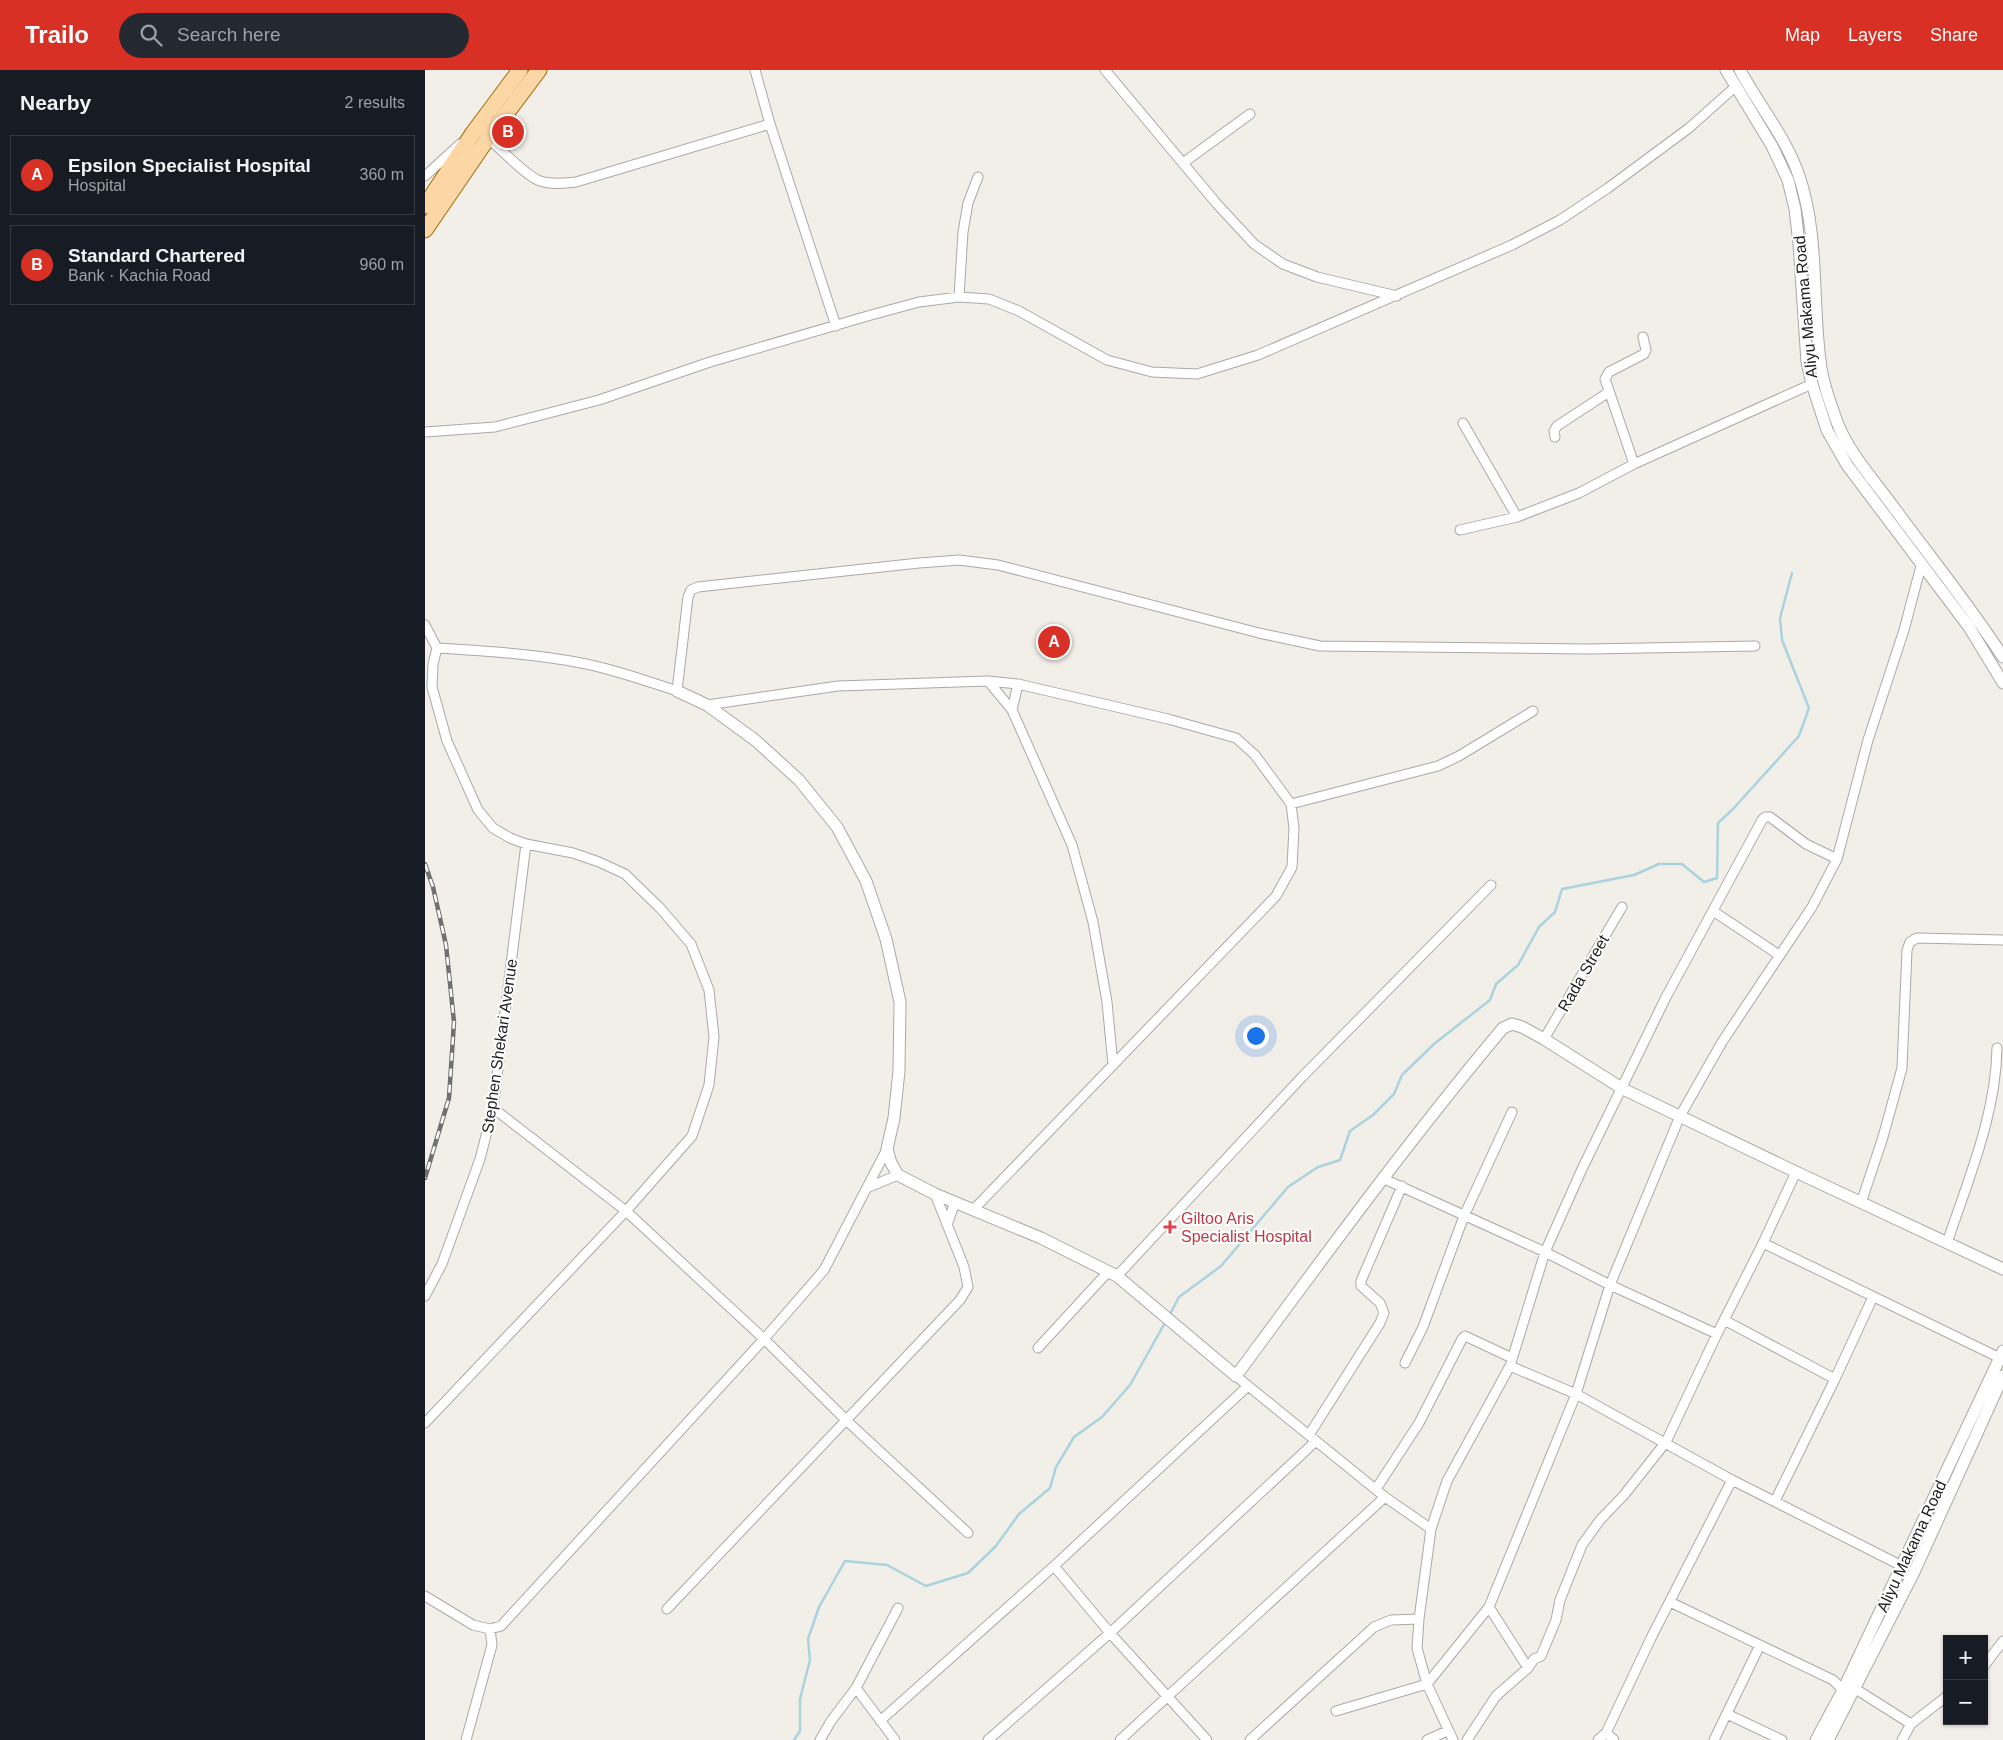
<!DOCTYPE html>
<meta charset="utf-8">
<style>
:root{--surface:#171b24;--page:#242831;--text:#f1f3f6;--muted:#9ea1a6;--line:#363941;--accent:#d93025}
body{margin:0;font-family:Helvetica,sans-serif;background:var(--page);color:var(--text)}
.controls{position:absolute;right:15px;bottom:15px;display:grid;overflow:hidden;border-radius:0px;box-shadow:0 1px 4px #0004}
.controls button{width:45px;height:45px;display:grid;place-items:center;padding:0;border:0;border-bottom:1px solid var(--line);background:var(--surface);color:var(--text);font:25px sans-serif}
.you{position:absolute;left:830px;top:965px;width:18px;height:18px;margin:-12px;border:4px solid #fff;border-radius:50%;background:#1a73e8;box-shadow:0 0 0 8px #1a73e833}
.badge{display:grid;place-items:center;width:32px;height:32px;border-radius:50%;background:var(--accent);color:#fff;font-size:16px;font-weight:700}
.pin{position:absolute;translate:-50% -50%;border:2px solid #fff;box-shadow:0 1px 5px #0006}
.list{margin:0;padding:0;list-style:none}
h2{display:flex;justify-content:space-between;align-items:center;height:65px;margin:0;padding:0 20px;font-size:21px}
h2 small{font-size:16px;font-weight:400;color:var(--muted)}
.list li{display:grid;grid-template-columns:32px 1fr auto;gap:15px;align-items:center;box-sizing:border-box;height:80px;margin:0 10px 10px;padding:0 10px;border:1px solid var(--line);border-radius:0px}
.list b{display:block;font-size:19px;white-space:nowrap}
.list p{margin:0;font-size:16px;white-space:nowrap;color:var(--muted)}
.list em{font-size:16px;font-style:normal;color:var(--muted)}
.icon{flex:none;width:28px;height:28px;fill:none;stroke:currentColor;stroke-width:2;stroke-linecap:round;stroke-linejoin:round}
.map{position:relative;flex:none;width:1578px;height:1670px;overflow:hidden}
header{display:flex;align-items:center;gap:30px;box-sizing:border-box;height:70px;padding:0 25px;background:var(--accent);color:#fff}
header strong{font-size:24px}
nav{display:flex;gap:28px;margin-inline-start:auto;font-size:18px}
.search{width:350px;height:45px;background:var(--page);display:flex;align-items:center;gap:12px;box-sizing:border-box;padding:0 18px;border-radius:28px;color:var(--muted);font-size:19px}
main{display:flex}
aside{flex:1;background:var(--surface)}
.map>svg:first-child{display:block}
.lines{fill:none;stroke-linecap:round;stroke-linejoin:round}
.stream{stroke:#aad3df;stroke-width:2.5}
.minor-casing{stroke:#a9a9a9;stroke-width:11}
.tertiary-casing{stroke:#a9a9a9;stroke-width:13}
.primary-casing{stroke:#a06b00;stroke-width:17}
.minor{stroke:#fff;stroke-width:9}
.tertiary{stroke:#fff;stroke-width:11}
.primary{stroke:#fcd6a4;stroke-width:15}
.rail-casing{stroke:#707070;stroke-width:4.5}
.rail{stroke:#fff;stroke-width:2.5;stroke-dasharray:8;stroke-linecap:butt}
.health-dot{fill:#e0444e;stroke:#fff;stroke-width:2}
.labels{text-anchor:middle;stroke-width:4;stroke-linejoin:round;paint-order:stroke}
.street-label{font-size:16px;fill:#222;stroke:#fff}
.health-label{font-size:16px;fill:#be3a42;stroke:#fff;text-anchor:start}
</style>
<header>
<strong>Trailo</strong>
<div class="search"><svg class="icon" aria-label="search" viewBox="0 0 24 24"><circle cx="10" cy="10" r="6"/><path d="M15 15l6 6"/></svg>Search here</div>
<nav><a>Map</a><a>Layers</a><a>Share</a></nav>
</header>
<main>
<aside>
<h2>Nearby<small>2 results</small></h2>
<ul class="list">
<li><span class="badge">A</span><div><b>Epsilon Specialist Hospital</b><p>Hospital</p></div><em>360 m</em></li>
<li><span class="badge">B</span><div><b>Standard Chartered</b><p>Bank · Kachia Road</p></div><em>960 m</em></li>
</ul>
</aside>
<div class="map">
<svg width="1578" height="1670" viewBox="0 0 1578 1670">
<rect width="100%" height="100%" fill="#f2efe9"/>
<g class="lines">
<path class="stream" d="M744,1246L754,1227L796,1196L863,1117L893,1097L915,1090L925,1061L948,1045L969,1024L977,1005L1009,974L1065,930L1071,914L1093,895L1114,857L1130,842L1137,819L1209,805L1234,794H1257L1279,812L1292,808L1293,753L1308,739L1374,666L1384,638L1357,570L1355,548L1367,503
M369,1670L375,1661V1629L385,1590L383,1569L394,1537L420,1491L462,1495L501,1516L543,1503L571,1476L594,1444L625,1418L631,1397L649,1367L677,1347L705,1315L741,1251"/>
<g class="minor-casing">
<path id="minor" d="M330,0L345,54L411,256
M680,0L792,134L829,174L858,194L892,207L972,226
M63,68C76,79 101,106 115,111C127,115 139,113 151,112L345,54
M758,93L825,44
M0,106L35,74
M534,227L538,162L543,133L553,107
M1038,353L1092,447
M0,362L70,357L174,330L285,292L446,245L494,232L534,227L564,229L594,241L682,290L727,302L772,304L833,285L1087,175L1135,150L1183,118L1264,58L1310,17
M1130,367L1129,361L1132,356L1184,322
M1209,394L1180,309L1184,302L1219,284L1221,280L1218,267
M1035,460L1092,447L1154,423L1209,394L1387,314
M0,555L12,578C60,581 109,584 156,593C189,599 221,611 252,621L263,527L266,520L273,517L494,493L534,490L573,495L834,563L895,576L1164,579L1330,576
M563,611L587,640L647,775L668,852L682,932L688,995
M282,635L413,616L563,611L593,614L743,649L811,668L830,685L866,734L869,758L867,797L851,826L549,1139
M587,640L593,614
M866,734L1013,696L1034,686L1108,641
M1288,841L1354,885
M1119,969L1197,837
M68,1038L201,1141L339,1269L422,1351L543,1463
M957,1108L1120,1182L1185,1215L1292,1264
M444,1117L473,1105
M1436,1133L1458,1067L1477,998L1482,880L1485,872L1492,868L1578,870
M522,1155L530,1132
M1338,1173L1575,1288
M1522,1173C1543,1110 1571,1045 1572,978
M692,1206L877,1007L1066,815
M0,1226L17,1194L55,1089L68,1038L101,774
M1299,1250L1410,1309
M613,1278L683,1202
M980,1293L998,1257L1039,1146L1087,1042
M1085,1296L1151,1324L1307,1410L1477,1496
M811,1306L960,1427L1006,1459
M0,1353L201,1141L267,1066L284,1015L289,967L284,920L266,874L235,838L200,804L174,792L148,783L101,774L85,768L68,758L53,740L22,671L7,617L8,594L12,578
M884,1365L955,1253L959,1243L955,1233L936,1216V1211L977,1116
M951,1419L994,1353L1037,1269L1040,1266L1087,1288
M1350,1431L1410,1309L1448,1227
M629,1496L685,1563L782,1670
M0,1526L48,1555L65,1559L76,1556L339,1269L399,1200L462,1079
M1245,1532L1408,1610L1418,1620
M1064,1537L1103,1598
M242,1539L535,1230L543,1217L539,1197L510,1124
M1559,1596L1578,1571
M431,1618L470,1670
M1429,1618L1486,1654
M911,1641L1002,1614L1064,1537L1151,1324L1185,1215L1255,1046L1297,972L1387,837L1412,789L1443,670L1479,560L1496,496
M1302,1644L1357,1670
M455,1651L629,1496L823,1316
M1181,1663L1189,1670
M41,1670L67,1575L65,1559
M395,1670L406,1651L431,1618L473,1538
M563,1670L685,1563L891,1371
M695,1670L960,1427
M825,1670L949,1557L966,1550L994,1549
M1002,1670L1022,1661
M1028,1670L1002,1614L992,1578L994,1549L1006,1459L1022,1411L1085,1296L1120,1182L1157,1099L1241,927L1337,750L1340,747H1345L1381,774L1412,789
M1042,1670L1071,1626L1103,1598L1109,1589L1116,1586L1131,1550L1135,1530L1157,1475L1175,1450L1199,1425L1241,1372L1292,1264L1338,1173L1371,1102
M1173,1670L1181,1663L1227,1566L1307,1410
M1289,1670L1335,1575
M1477,1670L1486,1654L1522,1626"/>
</g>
<g class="tertiary-casing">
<path id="tertiary" d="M1301,0L1347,76L1363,110L1370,139L1374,174L1382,292L1387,314L1402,360L1422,395L1544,557L1578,613
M1315,0C1334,36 1361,67 1374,106C1394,164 1387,230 1395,290C1397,311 1405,332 1412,352C1423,381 1446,407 1464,431C1502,483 1543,533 1578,587
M252,621L282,635L330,670L374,710L412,757L441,811L461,869L475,932L474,1001L469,1048L462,1079L466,1093L473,1105L510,1124L616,1168L692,1206L811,1306C898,1188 984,1070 1078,958L1087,954L1097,957L1119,969L1198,1019L1371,1102L1578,1199
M1391,1670L1418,1620L1578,1281
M1403,1670L1489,1502L1578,1306"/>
</g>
<g class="primary-casing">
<path id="primary" d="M0,136L48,63L95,0
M0,160L63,68L114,0"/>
</g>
<use href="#minor" class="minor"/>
<use href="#tertiary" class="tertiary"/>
<use href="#primary" class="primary"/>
<g class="rail-casing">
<path id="rail" d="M0,794L8,817L21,875L29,952L24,1028L0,1108"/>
</g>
<use href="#rail" class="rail"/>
</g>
<path class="health-dot" d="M742.5 1149.5h5v5h5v5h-5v5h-5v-5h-5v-5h5z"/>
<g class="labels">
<g class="street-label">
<text transform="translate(1380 237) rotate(-95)" y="6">Aliyu Makama Road</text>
<text transform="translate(1158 903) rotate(-60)" y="6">Rada Street</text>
<text transform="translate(74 976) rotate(-82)" y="6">Stephen Shekari Avenue</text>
<text transform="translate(1486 1476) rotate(-65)" y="6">Aliyu Makama Road</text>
</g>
<g class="health-label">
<text x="756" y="1154">Giltoo Aris<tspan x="756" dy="18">Specialist Hospital</tspan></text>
</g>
</g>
</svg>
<div class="controls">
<button>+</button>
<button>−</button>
</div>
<div class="you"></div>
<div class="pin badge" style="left:629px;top:572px">A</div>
<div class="pin badge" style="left:83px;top:62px">B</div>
</div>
</main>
